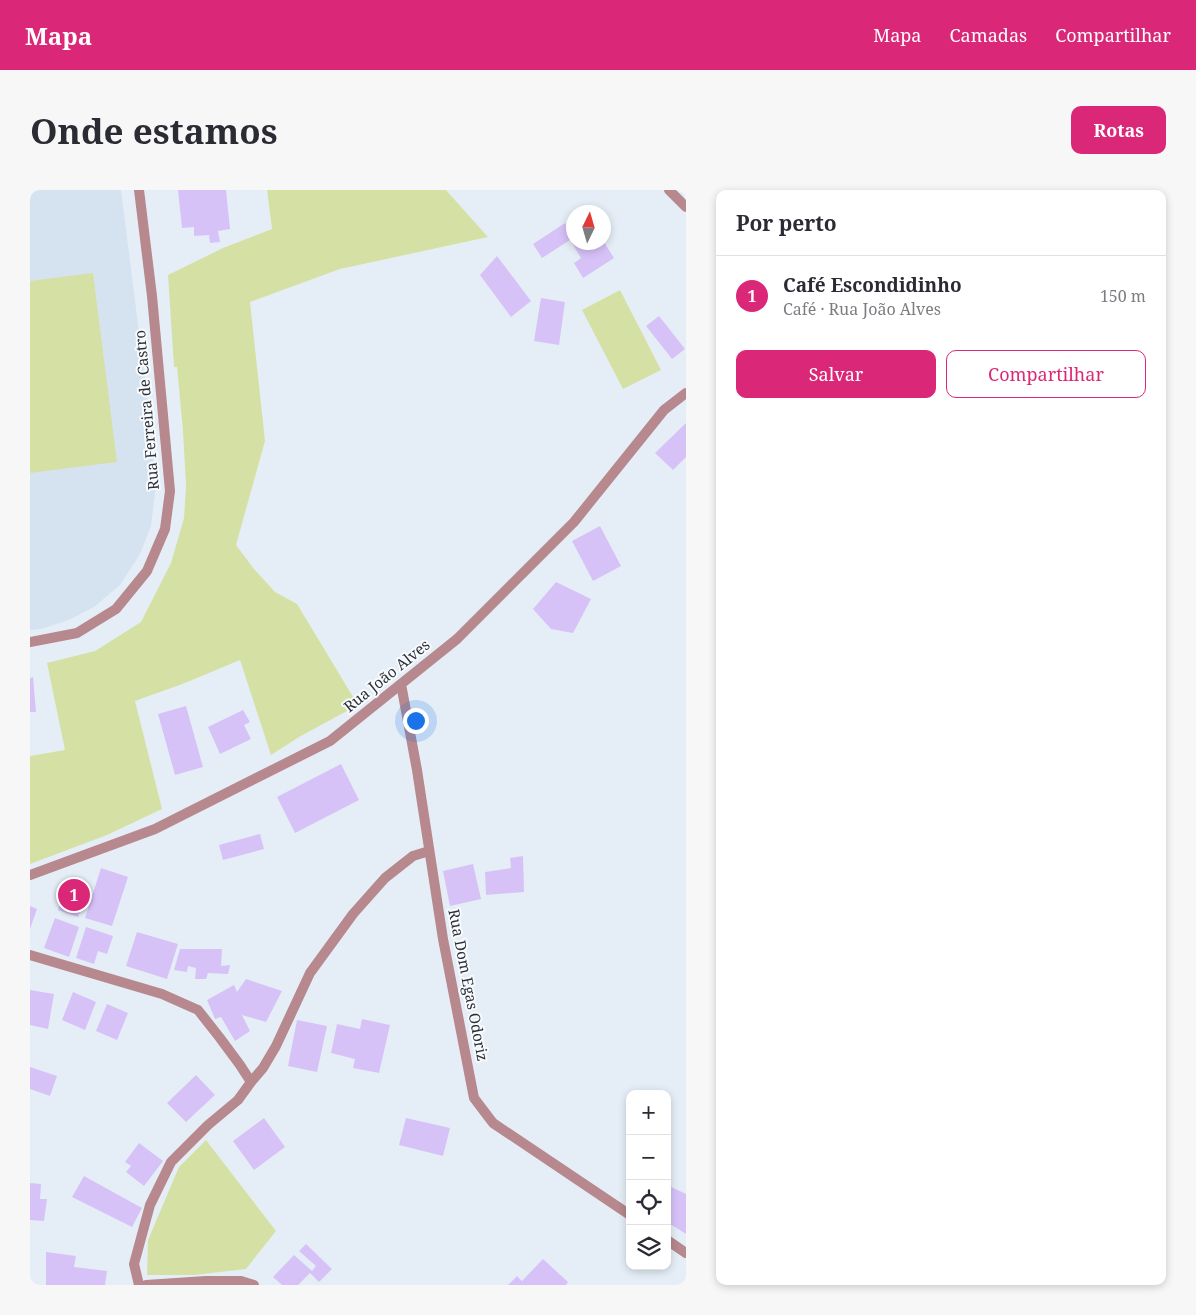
<!DOCTYPE html>
<html lang="pt">
<meta charset="utf-8">
<style>
:root{--surface:#fff;--page:#f7f7f7;--text:#2b2b33;--muted:#7c7c81;--line:#e1e1e2;--accent:#db2777}
body{margin:0;font-family:"Noto Serif",serif;background:var(--page);color:var(--text)}
.controls{position:absolute;right:15px;bottom:15px;display:grid;overflow:hidden;border-radius:10px;box-shadow:0 2px 8px #0003}
.controls button{width:45px;height:45px;display:grid;place-items:center;padding:0;border:0;border-bottom:1px solid var(--line);background:var(--surface);color:var(--text);font:25px sans-serif}
.compass{position:absolute;left:536px;top:15px;width:45px;height:45px;border-radius:50%;background:var(--surface);box-shadow:0 2px 8px #0003;rotate:5deg}
.you{position:absolute;left:385px;top:530px;width:18px;height:18px;margin:-12px;border:4px solid #fff;border-radius:50%;background:#1a73e8;box-shadow:0 0 0 8px #1a73e833}
.badge{display:grid;place-items:center;width:32px;height:32px;border-radius:50%;background:var(--accent);color:#fff;font-size:16px;font-weight:700}
.pin{position:absolute;translate:-50% -50%;border:2px solid #fff;box-shadow:0 1px 5px #0006}
.list{margin:0;padding:0;list-style:none}
h2{display:flex;justify-content:space-between;align-items:center;height:65px;margin:0;padding:0 20px;font-size:21px}
h2 small{font-size:16px;font-weight:400;color:var(--muted)}
.list li{display:grid;grid-template-columns:32px 1fr auto;gap:15px;align-items:center;box-sizing:border-box;height:80px;padding:0 20px;border-top:1px solid var(--line)}
.list b{display:block;font-size:19px;white-space:nowrap}
.list p{margin:0;font-size:16px;white-space:nowrap;color:var(--muted)}
.list em{font-size:16px;font-style:normal;color:var(--muted)}
.actions{display:flex;gap:10px;padding:15px 20px}
.actions a{flex:1;padding:11px 0;border:1px solid var(--accent);border-radius:10px;text-align:center;font-size:18px;color:var(--accent)}
.actions .main{background:var(--accent);color:#fff}
.icon{flex:none;width:28px;height:28px;fill:none;stroke:currentColor;stroke-width:2;stroke-linecap:round;stroke-linejoin:round}
.map{position:relative;flex:none;width:656px;height:1095px;overflow:hidden;border-radius:10px}
header{display:flex;align-items:center;gap:30px;box-sizing:border-box;height:70px;padding:0 25px;background:var(--accent);color:#fff}
header strong{font-size:24px}
nav{display:flex;gap:28px;margin-inline-start:auto;font-size:18px}
.intro{display:flex;align-items:center;justify-content:space-between;box-sizing:border-box;height:120px;padding:0 30px}
h1{margin:0;font-size:35px}
.button{padding:12px 22px;border-radius:10px;background:var(--accent);color:#fff;font-size:18px;font-weight:700}
main{display:flex;gap:30px;padding:0 30px}
aside{flex:1;background:var(--surface);border-radius:10px;box-shadow:0 2px 8px #0003}
.map>svg:first-child{display:block}
.built{fill:#d5e3f1}
.green{fill:#d5e1a4}
.building{fill:#d7c2f8}
.lines{fill:none;stroke-linecap:round;stroke-linejoin:round}
.minor{stroke:#b7888d;stroke-width:10}
.labels{text-anchor:middle;stroke-width:4;stroke-linejoin:round;paint-order:stroke}
.street-label{font-size:15px;fill:#2c3033;stroke:#f7fafe}
</style>
<header>
<strong>Mapa</strong>
<nav><a>Mapa</a><a>Camadas</a><a>Compartilhar</a></nav>
</header>
<div class="intro"><h1>Onde estamos</h1><a class="button">Rotas</a></div>
<main>
<div class="map">
<svg width="656" height="1095" viewBox="0 0 656 1095">
<rect width="100%" height="100%" fill="#e5eef6"/>
<path class="built" d="M0,0H91L119,221L126,296L121,336L110,364L90,395L64,417L39,430L11,439L0,440Z"/>
<path class="green" d="M237,0H416L458,47L310,79L220,112L235,251L206,355L224,379L245,402L267,414L328,515L269,547L241,565L210,470L155,493L105,511L132,619L77,645L0,674V566L35,560L17,473L65,461L111,432L141,373L154,328L156,296L153,241L147,177H144L138,85L193,58L242,39Z
M63,83L87,272L0,283V91Z
M590,100L631,180L593,199L552,120Z
M176,950L246,1041L216,1079L164,1085H117L118,1050L149,977Z"/>
<path class="building" d="M148,0H196L200,39L188,41L190,52L180,53L179,45L164,46V37L152,38Z
M535,33L540,41L544,38V52H574L584,68L553,88L544,73L551,68L540,50L512,68L503,54Z
M467,66L501,111L481,127L450,85Z
M511,108L535,112L529,155L504,151Z
M629,126L655,159L642,169L616,136Z
M656,233V267L643,280L625,263Z
M570,336L591,376L563,391L542,351Z
M526,392L561,409L543,443L521,439L503,419Z
M3,487L6,522H0V488Z
M156,516L173,577L145,585L128,524Z
M213,520L220,532L214,535L221,549L190,564L178,537Z
M311,574L329,610L265,643L247,607Z
M230,644L234,659L193,670L189,655Z
M493,666L494,702L456,705L455,682L481,678L480,668Z
M443,674L451,709L420,716L413,681Z
M71,678L98,687L82,736L55,728Z
M37,693L57,700L48,727L28,720Z
M0,716L7,719L0,739Z
M25,728L49,737L39,767L14,758Z
M56,737L83,746L77,764L68,761L64,774L46,768Z
M107,742L148,754L137,789L96,776Z
M150,759H192L191,776L200,775L198,784L178,783L176,789H165L166,778L158,776L157,782L144,780Z
M216,789L252,801L236,832L212,825L220,841L205,851L191,827L185,829L177,810L204,795L207,802Z
M0,800L24,804L18,839L0,835Z
M43,802L66,812L55,840L32,830Z
M77,814L98,823L87,850L66,841Z
M332,829L360,835L349,883L323,878L325,869L301,863L307,834L330,839Z
M267,830L297,836L287,882L258,876Z
M0,877L27,886L20,906L0,899Z
M166,885L185,905L156,932L137,913Z
M234,928L255,957L224,980L203,951Z
M376,928L420,938L413,966L369,955Z
M109,953L133,971L114,996L96,982L101,976L95,972Z
M54,986L112,1018L102,1037L42,1007Z
M0,993L11,994L10,1009H17L14,1031L0,1030Z
M637,995L656,1004V1044L637,1032Z
M276,1054L302,1079L289,1092L280,1083L268,1095H252L243,1087L264,1065L282,1081L286,1076L269,1061Z
M16,1062L46,1066L44,1077L77,1081L75,1095H16Z
M513,1069L538,1092L536,1095H478L487,1086L492,1091Z"/>
<g class="lines">
<path class="minor" d="M639,0L656,17
M0,452L47,443L86,419L117,381L135,339L140,301L122,106L109,0
M371,494L387,580L413,749L444,908L463,933L600,1025
M0,685L125,639L300,551L427,449L544,332L634,220L656,203
M0,765L132,804L168,820L190,848L210,875L221,892L208,910L178,935L141,972L120,1015L104,1074L109,1095
M221,892L233,878L246,856L280,783L323,724L355,688L383,666L399,661
M637,1050L656,1063
M116,1095L176,1091H211L224,1095"/>
</g>
<g class="labels">
<g class="street-label">
<text transform="translate(117 220) rotate(-95)" y="5">Rua Ferreira de Castro</text>
<text transform="translate(357 486) rotate(-39)" y="5">Rua João Alves</text>
<text transform="translate(438 795) rotate(79)" y="5">Rua Dom Egas Odoriz</text>
</g>
</g>
</svg>
<div class="controls">
<button>+</button>
<button>−</button>
<button><svg class="icon" aria-label="locate" viewBox="0 0 24 24"><circle cx="12" cy="12" r="6"/><path d="M12 2v4M12 18v4M2 12h4M18 12h4"/></svg></button>
<button><svg class="icon" aria-label="layers" viewBox="0 0 24 24"><path d="M12 4l9 5-9 5-9-5zM3 14l9 5 9-5"/></svg></button>
</div>
<svg class="compass" viewBox="-18 -18 36 36"><path d="M0-13l5 13h-10z" fill="#e53935"/><path d="M0 13l5-13h-10z" fill="#7c7c81"/></svg>
<div class="you"></div>
<div class="pin badge" style="left:44px;top:705px">1</div>
</div>
<aside>
<h2>Por perto<small></small></h2>
<ul class="list">
<li><span class="badge">1</span><div><b>Café Escondidinho</b><p>Café · Rua João Alves</p></div><em>150 m</em></li>
</ul>
<div class="actions"><a class="main">Salvar</a><a>Compartilhar</a></div>
</aside>
</main>
